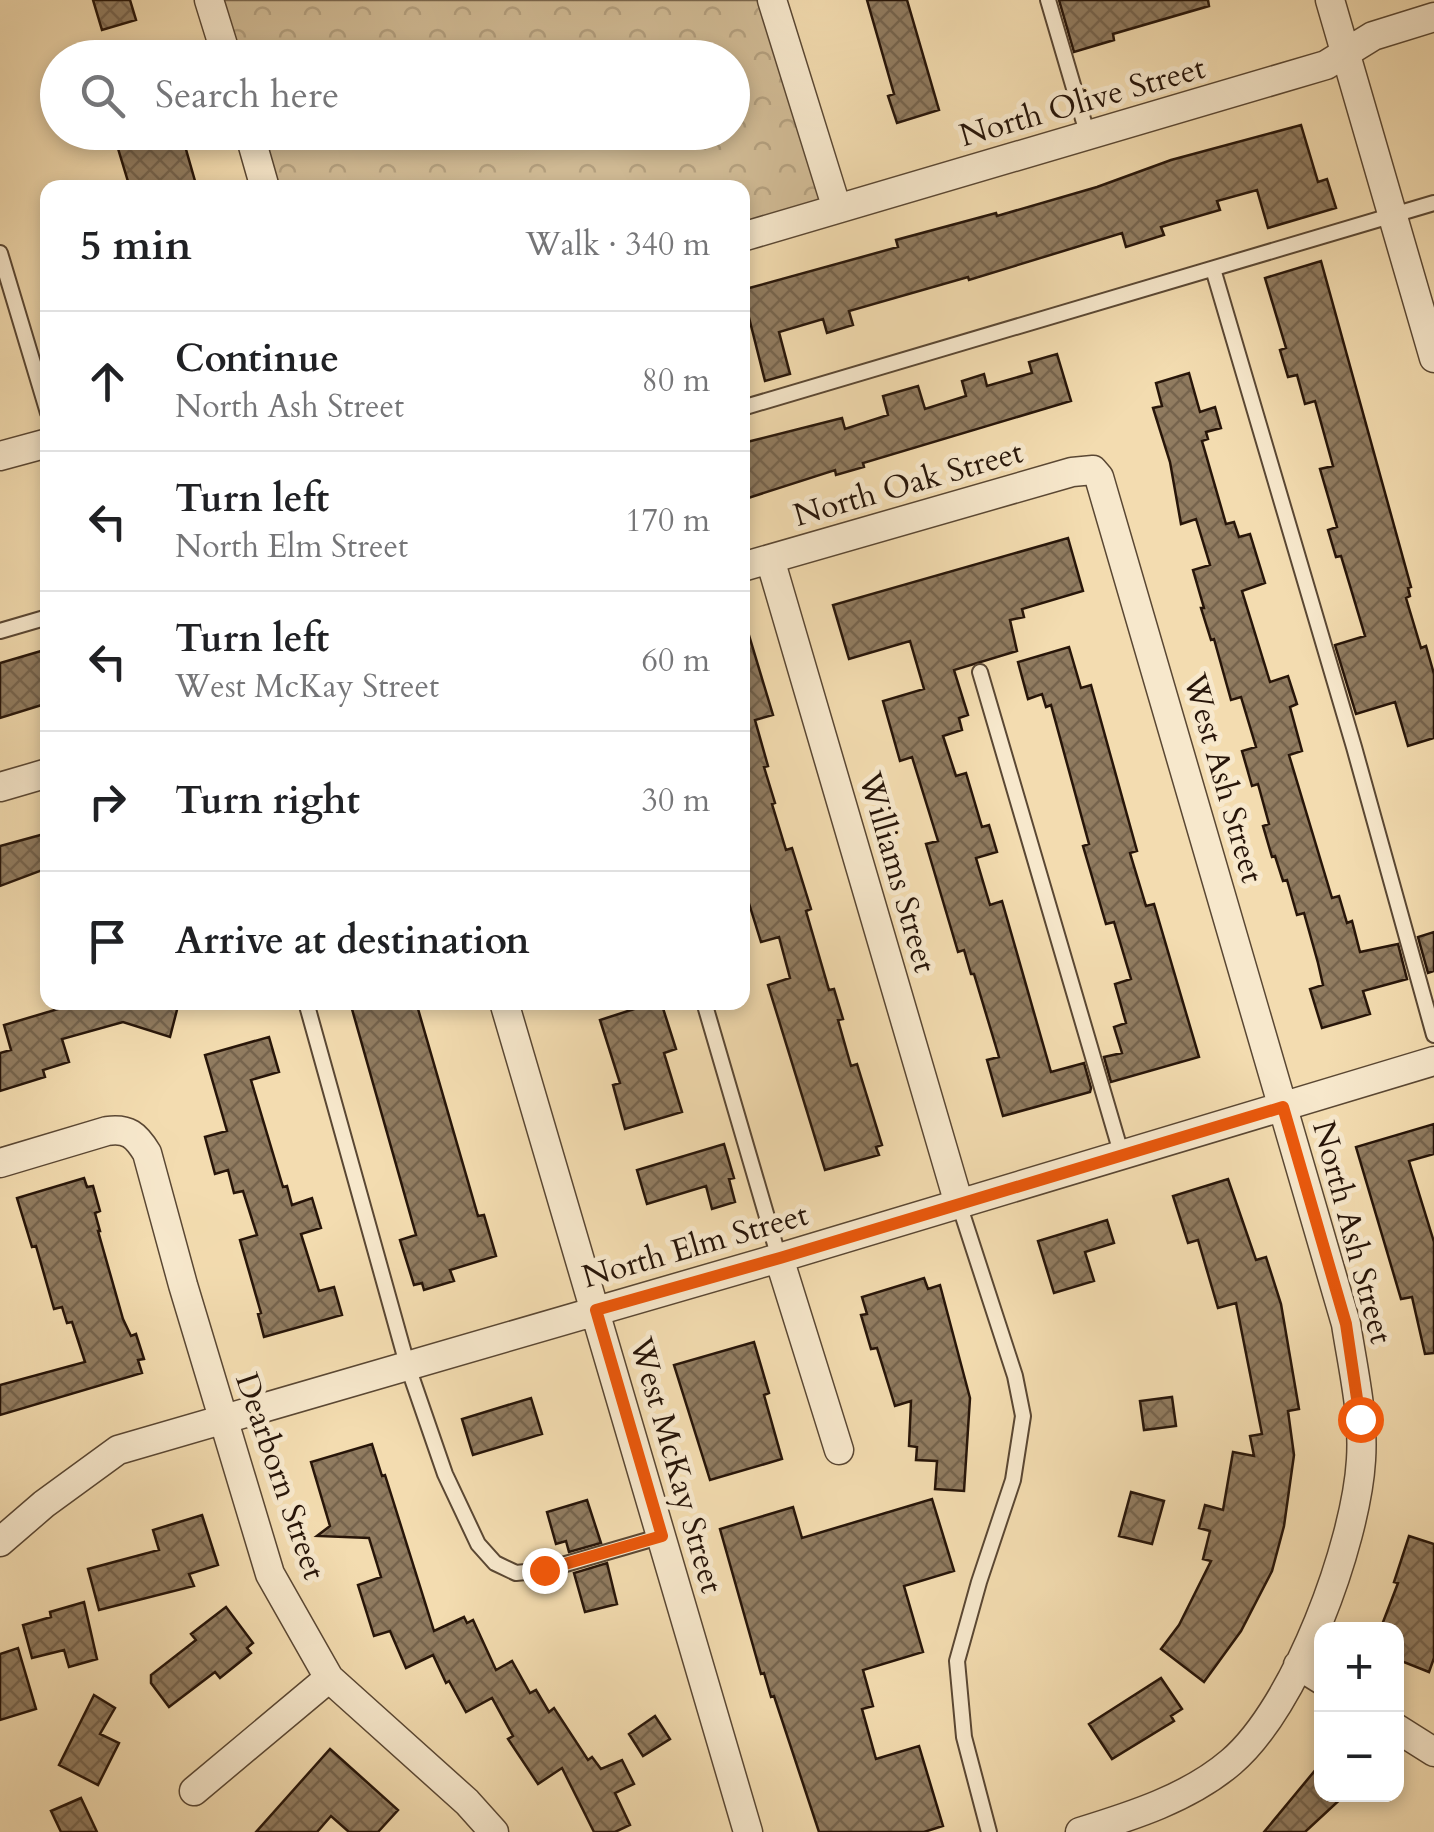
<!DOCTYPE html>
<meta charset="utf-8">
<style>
:root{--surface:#fff;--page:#f6f6f6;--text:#202124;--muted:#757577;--line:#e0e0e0}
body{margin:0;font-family:Cardo,serif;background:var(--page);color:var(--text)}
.controls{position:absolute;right:30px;bottom:30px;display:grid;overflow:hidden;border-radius:20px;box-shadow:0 5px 15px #0003}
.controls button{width:90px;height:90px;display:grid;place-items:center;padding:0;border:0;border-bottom:2px solid var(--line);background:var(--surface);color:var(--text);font:50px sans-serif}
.stop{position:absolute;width:30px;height:30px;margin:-22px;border:8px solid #ea580c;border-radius:50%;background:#fff}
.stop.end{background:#ea580c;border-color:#fff;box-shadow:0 2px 10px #0008}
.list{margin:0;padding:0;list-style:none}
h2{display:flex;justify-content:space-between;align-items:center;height:130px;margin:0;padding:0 40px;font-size:42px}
h2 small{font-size:32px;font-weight:400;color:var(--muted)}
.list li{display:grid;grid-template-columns:65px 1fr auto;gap:30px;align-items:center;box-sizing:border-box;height:140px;padding:0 40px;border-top:2px solid var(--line)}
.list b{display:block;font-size:38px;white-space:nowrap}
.list p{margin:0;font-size:32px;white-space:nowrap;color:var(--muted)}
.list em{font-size:32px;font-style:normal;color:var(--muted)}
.icon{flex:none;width:55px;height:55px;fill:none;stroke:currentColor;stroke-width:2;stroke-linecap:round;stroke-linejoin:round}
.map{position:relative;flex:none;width:1434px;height:1832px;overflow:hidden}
.search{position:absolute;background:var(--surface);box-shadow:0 5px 15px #0003;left:40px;top:40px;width:710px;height:110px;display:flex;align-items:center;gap:25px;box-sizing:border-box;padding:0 35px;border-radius:55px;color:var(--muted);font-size:38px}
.panel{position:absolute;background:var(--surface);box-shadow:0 5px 15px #0003;left:40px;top:180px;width:710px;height:830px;border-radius:20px}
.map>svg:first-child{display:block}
.forest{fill:url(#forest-crowns);stroke:#7c684e;stroke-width:2.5}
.building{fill:url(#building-cross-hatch);stroke:#271509;stroke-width:2.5}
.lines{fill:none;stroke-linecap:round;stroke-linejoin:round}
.service-casing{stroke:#5a4733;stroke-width:18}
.minor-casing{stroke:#5a4733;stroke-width:31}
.service{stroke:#f7e8cc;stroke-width:14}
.minor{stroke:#f7e8cc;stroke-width:28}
.route{stroke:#ea580c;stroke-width:12}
.labels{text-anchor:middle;stroke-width:10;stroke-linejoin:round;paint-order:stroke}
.street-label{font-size:32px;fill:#271509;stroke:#f7e8cc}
</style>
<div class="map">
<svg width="1434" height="1832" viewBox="0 0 1434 1832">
<defs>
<pattern id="forest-crowns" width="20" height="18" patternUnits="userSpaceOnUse" patternTransform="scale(2.5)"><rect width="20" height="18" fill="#d0ba94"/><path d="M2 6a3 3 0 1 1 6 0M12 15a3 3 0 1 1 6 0" fill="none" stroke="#b39f7e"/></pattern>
<pattern id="building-cross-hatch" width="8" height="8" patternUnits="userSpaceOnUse" patternTransform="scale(2.5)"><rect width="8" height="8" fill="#917c60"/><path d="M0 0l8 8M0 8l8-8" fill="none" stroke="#76644d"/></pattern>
</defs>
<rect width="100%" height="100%" fill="#f3dcb0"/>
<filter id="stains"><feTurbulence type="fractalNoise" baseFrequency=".002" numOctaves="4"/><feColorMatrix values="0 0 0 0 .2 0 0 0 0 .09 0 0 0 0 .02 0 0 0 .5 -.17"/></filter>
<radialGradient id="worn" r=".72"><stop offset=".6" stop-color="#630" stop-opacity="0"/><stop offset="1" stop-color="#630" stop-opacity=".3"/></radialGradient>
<path class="forest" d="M209,0H772L837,209L743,237L742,188L265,187L249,133L732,132V58L227,57Z"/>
<path class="building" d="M93,0H130L136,20L102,30Z
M867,0H907L939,110L897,123L888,96L894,94Z
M1059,0H1208L1209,6L1113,34L1114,40L1074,52Z
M1301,125L1318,182L1327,179L1336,208L1268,228L1257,190L1217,201L1220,210L1161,227L1164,235L1126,247L1122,233L969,280L968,277L849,311L853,325L827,333L823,319L779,332L790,374L765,381L742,290L898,247L896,240L996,213L997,216L1097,187L1171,160Z
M113,132H181L197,188H130Z
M1321,261L1411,587L1408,588L1410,596L1406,598L1421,648L1426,646L1434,674V738L1408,746L1395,702L1356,714L1335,645L1365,636L1341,556L1336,557L1328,530L1337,527L1320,469L1333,466L1315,401L1305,404L1297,375L1288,377L1280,350L1286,348L1265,278Z
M1057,354L1071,401L863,463L864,467L836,475L835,470L742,500V462L748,460L743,443L842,418L845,429L888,415L883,396L918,386L925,409L966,396L962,381L984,374L987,386L1032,373L1029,362Z
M1189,373L1200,412L1215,407L1221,428L1206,432L1208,439L1202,441L1226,524L1234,522L1239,537L1250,534L1265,583L1242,591L1270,682L1288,676L1297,704L1290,707L1302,751L1289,755L1332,898L1339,896L1347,923L1352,921L1360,952L1398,944L1407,979L1363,991L1370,1014L1322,1028L1310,989L1323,985L1318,963L1304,913L1297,915L1287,880L1283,881L1275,856L1272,857L1263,826L1269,824L1258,784L1252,786L1242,751L1256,747L1241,697L1231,700L1214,639L1211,640L1201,608H1204L1193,570L1210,565L1196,519L1181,524L1170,462L1153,408L1162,406L1156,383Z
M1068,538L1083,591L1022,609L1024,617L1010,620L1017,651L954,670L968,715L959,718L962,730L943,736L956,776L966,773L982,827L989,825L997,852L976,858L990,905L1002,901L1051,1072L1084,1063L1091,1088L1090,1092L1003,1116L987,1060L999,1057L974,974H971L964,950L958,952L926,844L938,841L912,757L900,761L883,701L924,689L910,641L849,659L833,605Z
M742,632H748L773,715L755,720L768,766L764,767L775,803L772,804L786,850L792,848L811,909L806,911L829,990L834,989L843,1019L838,1020L851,1066L857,1064L882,1145L876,1147L879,1155L825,1170L768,985L790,978L779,937L761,942L746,894L742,895Z
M1069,647L1081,688L1091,685L1137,851L1130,853L1146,906L1154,904L1199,1057L1111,1082L1104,1057L1122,1053L1114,1027L1126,1023L1115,984L1131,979L1114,922L1106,924L1083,846L1089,844L1051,705L1046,707L1042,694L1028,699L1018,662Z
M48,649V703L0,718V663Z
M48,833V868L0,886V846Z
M1434,932V971L1428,973L1418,937Z
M63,1002H179L170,1037L123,1022L62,1039L69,1062L43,1070L45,1077L0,1091V1053L11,1050L4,1025L65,1007Z
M350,1002H416L478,1216L484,1215L496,1256L450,1270L454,1281L424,1290L422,1283L414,1285L400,1240L416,1235Z
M656,1002H661L676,1049L664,1053L682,1112L625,1129L613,1085L620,1083L600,1020Z
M269,1037L279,1072L251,1080L283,1187L287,1186L292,1205L312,1198L321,1228L301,1234L319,1291L334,1287L342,1315L264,1337L258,1314L261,1313L240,1240L257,1235L243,1191L234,1193L228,1170L215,1174L205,1137L227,1131L205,1055Z
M1434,1124V1154L1409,1161L1434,1242V1353L1425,1354L1412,1297L1401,1299L1356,1147Z
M724,1144L734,1178L729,1179L735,1202L712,1209L706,1186L647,1204L637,1170Z
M84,1178L87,1187L93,1186L100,1211L95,1213L100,1231H98L123,1319L131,1336L136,1334L144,1359L138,1360L142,1373L0,1415V1385L85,1362L72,1322L67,1323L62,1307L54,1309L36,1246L32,1247L17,1198Z
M1228,1179L1256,1260L1266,1257L1281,1304L1299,1409L1288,1411L1294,1455L1284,1526L1272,1571L1241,1631L1204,1682L1161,1649L1179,1625L1211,1561L1203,1559L1210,1531L1199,1528L1205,1505L1223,1510L1233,1452L1254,1456L1250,1436L1262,1434L1236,1303L1218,1308L1198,1240L1188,1243L1173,1196Z
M1107,1220L1114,1243L1085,1252L1094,1281L1054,1293L1038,1241Z
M924,1278L928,1289L940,1285L970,1398L964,1491L935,1489L937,1461L916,1460L917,1447L909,1446L911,1401L895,1406L877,1348L871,1349L861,1315L867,1314L862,1297Z
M754,1342L769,1393L764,1395L782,1459L710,1480L674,1365Z
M1172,1397L1176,1426L1144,1430L1140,1401Z
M531,1398L542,1434L473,1455L462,1419Z
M372,1444L382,1476L385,1475L434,1631L464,1617L467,1623L473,1620L496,1670L512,1661L530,1693L536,1690L549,1712L554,1708L588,1760L592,1757L601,1769L622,1760L634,1784L615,1793L630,1825L615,1832H594L562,1768L538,1784L508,1739L513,1736L492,1698L466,1712L449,1681L446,1683L433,1655L406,1668L390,1631L374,1636L358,1585L381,1577L369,1538L317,1536L330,1526L311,1462Z
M1131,1492L1164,1501L1152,1544L1119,1536Z
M932,1499L954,1571L904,1586L923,1652L863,1670L873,1706L862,1709L876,1759L919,1746L943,1826L924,1832H819L774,1696L771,1697L764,1673L761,1674L720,1529L793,1507L802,1538Z
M587,1500L601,1543L569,1552L566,1541L556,1544L547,1512Z
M202,1515L218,1565L189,1574L194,1586L99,1610L88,1569L159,1550L153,1530Z
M1409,1536L1434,1544V1658L1429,1672L1396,1659V1630H1380L1398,1583L1394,1582Z
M607,1563L617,1604L585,1612L574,1573Z
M84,1602L97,1659L69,1667L64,1650L32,1658L23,1625L51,1617L50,1612Z
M226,1607L253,1643L247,1648L251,1653L220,1678L215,1672L169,1707L151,1683V1675L196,1640L191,1634Z
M18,1648L36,1709L0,1720V1654Z
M1161,1678L1182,1709L1171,1716L1174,1721L1112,1759L1089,1724Z
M94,1695L115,1708L100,1734L119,1743L98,1785L59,1765Z
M655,1716L670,1739L643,1756L629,1734Z
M330,1749L398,1810L378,1832H349L331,1816L317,1832H256Z
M1322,1762V1794H1346L1305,1832H1264Z
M81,1798L97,1832H61L51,1811Z"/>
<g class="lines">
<g class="service-casing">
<path id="service" d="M1048,0L1088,136
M0,253L48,413
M1213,269L1354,747L1434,1035
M742,408L1434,203
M0,631L48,617
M980,672L1122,1156
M306,1002L407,1364L445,1474L478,1544L495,1563L516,1573L545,1570L662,1536
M704,1002L779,1258
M959,1204L1015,1376L1023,1416L1013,1480L979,1582L957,1661L964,1737L989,1832"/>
</g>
<g class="minor-casing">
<path id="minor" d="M209,0L227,58
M772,0L837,209
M1330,0L1434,358
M249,132L265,188
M742,237L1326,65L1373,36L1434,17
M0,456L48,443
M770,559L959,1204
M742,567L1072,472L1093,470L1099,477L1346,1324C1353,1369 1364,1415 1361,1460C1356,1544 1296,1707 1231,1762C1189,1798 1132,1816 1080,1832
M0,787L48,773
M504,1002L748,1832
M0,1163L107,1131C128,1128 136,1135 147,1153L183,1285L270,1574L329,1678L467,1802L494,1832
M779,1258L839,1450
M0,1542L44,1504L118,1450L779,1258L1434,1061
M1298,1665L1322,1680
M1396,1728L1434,1752
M194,1791L329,1678"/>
</g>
<use href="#service" class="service"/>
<use href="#minor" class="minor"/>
</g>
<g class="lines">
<path class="route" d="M544,1570L662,1536L596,1310L780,1258L1283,1107L1346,1324L1360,1419"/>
</g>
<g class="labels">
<g class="street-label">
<text transform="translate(1082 101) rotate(-16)" y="11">North Olive Street</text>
<text transform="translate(908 483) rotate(-16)" y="11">North Oak Street</text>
<text transform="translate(1224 778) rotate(74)" y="11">West Ash Street</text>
<text transform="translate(898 872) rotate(74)" y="11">Williams Street</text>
<text transform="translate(1353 1232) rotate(75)" y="11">North Ash Street</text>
<text transform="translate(695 1245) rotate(-16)" y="11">North Elm Street</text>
<text transform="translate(677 1465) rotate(74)" y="11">West McKay Street</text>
<text transform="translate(281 1476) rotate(71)" y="11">Dearborn Street</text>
</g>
</g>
<rect width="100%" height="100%" filter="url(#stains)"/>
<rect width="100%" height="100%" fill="url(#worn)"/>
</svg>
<div class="controls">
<button>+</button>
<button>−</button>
</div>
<div class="stop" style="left:1360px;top:1419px"></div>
<div class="stop end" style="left:544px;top:1570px"></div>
<div class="search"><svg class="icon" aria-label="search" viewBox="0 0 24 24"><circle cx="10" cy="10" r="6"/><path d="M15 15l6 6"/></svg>Search here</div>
<section class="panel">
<h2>5 min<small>Walk · 340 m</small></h2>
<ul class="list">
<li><svg class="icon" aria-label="ahead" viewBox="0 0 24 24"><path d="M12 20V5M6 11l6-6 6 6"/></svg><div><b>Continue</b><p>North Ash Street</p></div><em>80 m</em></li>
<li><svg class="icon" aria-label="left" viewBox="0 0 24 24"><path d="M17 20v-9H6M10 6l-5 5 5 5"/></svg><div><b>Turn left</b><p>North Elm Street</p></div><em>170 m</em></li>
<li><svg class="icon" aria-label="left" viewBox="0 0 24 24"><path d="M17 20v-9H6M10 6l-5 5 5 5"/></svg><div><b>Turn left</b><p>West McKay Street</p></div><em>60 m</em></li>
<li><svg class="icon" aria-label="right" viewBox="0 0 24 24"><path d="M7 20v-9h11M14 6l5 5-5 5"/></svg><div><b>Turn right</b></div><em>30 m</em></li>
<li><svg class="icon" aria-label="arrive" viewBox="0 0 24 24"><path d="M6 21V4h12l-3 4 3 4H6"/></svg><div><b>Arrive at destination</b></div></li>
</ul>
</section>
</div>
